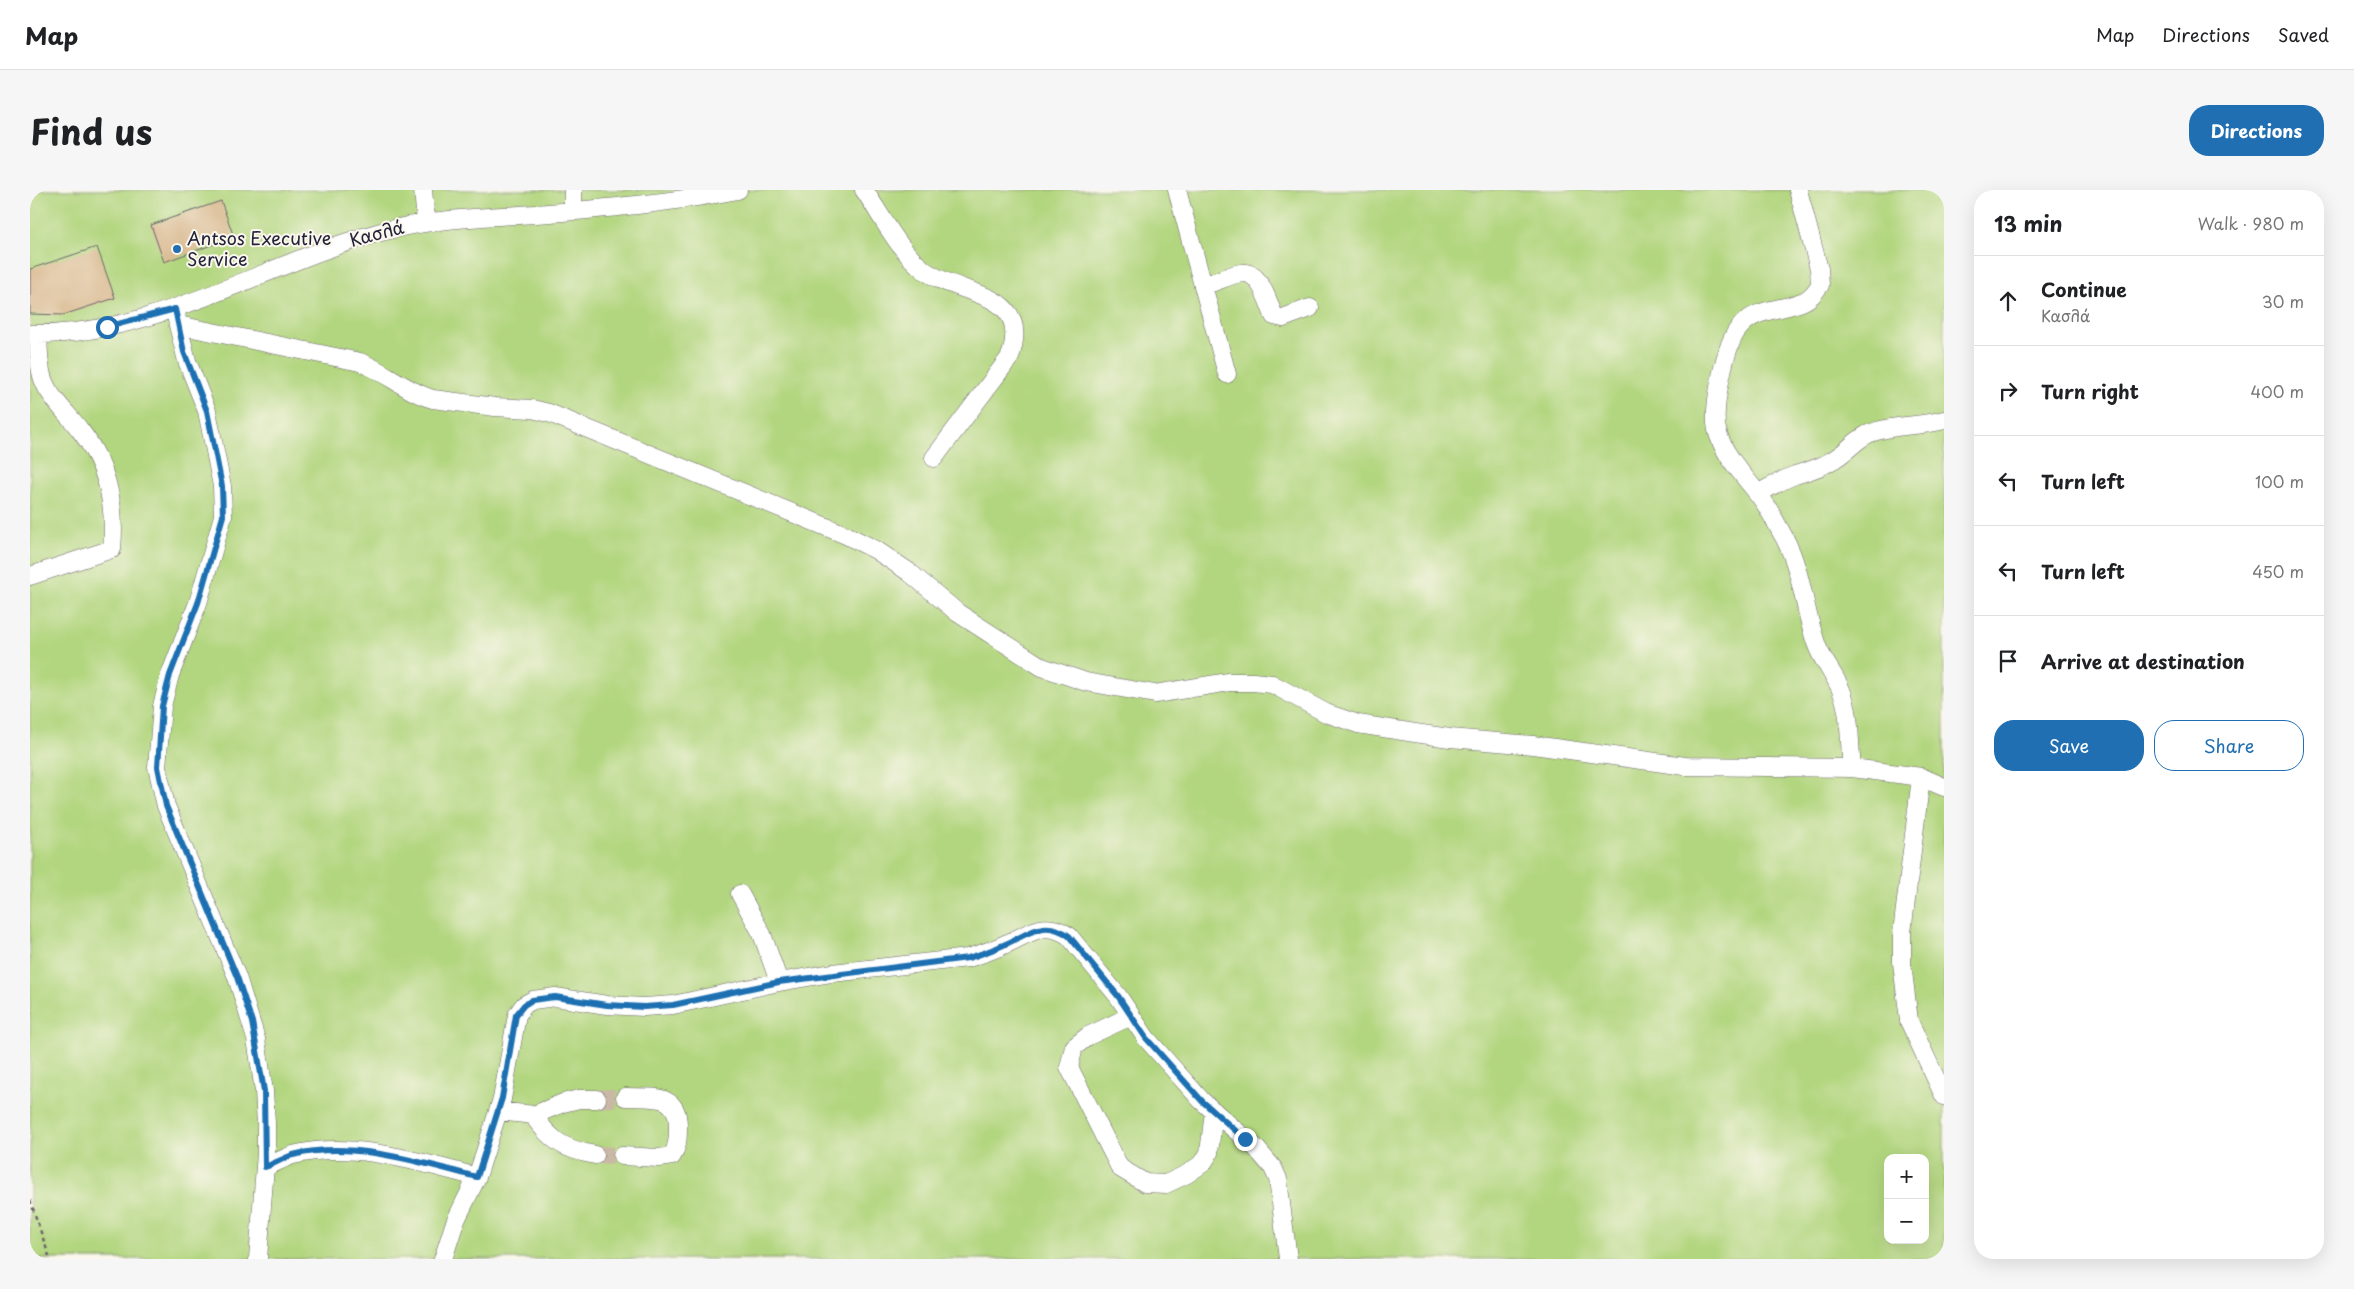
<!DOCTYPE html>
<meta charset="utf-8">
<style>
:root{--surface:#fff;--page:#f6f6f6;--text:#202124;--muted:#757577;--line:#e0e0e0;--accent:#1f6fb2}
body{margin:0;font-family:"Playpen Sans",sans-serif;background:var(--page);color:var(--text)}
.controls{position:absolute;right:15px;bottom:15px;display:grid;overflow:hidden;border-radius:10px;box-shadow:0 5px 20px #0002}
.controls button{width:45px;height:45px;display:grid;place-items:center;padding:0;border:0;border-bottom:1px solid var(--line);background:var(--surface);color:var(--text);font:25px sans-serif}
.stop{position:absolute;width:15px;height:15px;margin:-11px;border:4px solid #1f6fb2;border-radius:50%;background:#fff}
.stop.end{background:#1f6fb2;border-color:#fff;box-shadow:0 1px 5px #0008}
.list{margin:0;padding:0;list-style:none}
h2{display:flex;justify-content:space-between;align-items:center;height:65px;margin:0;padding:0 20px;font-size:21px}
h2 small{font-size:16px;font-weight:400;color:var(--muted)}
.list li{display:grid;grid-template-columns:32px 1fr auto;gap:15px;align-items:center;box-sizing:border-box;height:90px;padding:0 20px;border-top:1px solid var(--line)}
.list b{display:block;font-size:19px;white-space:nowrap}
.list p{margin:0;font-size:16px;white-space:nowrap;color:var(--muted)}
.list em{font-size:16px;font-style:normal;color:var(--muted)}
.actions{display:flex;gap:10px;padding:15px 20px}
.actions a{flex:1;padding:11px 0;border:1px solid var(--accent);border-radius:20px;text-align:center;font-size:18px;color:var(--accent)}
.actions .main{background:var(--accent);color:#fff}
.icon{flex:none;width:28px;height:28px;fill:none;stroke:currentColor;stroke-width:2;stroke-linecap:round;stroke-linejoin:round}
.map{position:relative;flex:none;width:1914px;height:1069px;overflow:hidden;border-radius:20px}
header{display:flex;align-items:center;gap:30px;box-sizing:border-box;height:70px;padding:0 25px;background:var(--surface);border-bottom:1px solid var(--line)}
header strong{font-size:24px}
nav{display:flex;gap:28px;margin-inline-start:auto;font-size:18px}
.intro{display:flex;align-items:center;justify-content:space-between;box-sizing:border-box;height:120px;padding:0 30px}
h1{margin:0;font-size:35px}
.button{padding:12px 22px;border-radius:20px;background:var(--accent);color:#fff;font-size:18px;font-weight:700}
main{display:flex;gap:30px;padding:0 30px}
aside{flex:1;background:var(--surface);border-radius:20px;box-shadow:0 5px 20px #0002}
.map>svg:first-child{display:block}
.green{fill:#b2d67f;stroke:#6a7c5d;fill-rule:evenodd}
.building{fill:#d8b78e}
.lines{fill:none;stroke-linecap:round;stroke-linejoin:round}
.minor-tunnel{stroke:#cab8a6;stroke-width:18;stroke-dasharray:18 9;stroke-linecap:butt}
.minor-casing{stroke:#6c646a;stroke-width:19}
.path{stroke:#6c646a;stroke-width:2.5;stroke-dasharray:4 4;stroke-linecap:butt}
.minor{stroke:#fff;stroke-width:18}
.route{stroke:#1f6fb2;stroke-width:6}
.poi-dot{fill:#1f6fb2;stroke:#fbf7ec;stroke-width:2}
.labels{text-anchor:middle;stroke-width:4;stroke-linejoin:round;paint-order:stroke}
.street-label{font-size:18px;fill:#22223b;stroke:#fbf7ec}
.poi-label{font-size:18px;fill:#22223b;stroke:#fbf7ec;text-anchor:start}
</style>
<header>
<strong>Map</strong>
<nav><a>Map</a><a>Directions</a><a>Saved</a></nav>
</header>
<div class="intro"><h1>Find us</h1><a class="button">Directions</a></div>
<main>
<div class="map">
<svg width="1914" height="1069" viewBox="0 0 1914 1069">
<rect width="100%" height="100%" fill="#fbf7ec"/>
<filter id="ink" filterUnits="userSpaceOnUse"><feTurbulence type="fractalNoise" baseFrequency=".02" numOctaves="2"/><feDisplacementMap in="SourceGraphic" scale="10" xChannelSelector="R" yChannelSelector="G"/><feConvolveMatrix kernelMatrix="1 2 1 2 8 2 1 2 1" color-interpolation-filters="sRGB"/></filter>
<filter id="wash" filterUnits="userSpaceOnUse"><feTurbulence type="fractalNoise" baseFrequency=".0096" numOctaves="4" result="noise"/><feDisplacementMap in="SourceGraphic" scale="20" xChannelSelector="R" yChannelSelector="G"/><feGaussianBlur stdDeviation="1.12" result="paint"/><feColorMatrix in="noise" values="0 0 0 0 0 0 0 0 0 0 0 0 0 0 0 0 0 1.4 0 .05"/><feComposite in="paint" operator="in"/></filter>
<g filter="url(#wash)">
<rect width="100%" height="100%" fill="#f4dec1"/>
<path class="green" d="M0,0H1914V1069H0ZM1858,968H1895V1050H1858Z"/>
<g id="blocks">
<path class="building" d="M191,11L204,47L134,72L121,35Z
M67,57L85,108L33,125L0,124V79Z"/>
</g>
</g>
<g filter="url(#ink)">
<use href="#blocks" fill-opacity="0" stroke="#6c646a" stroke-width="1"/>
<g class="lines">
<path class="minor-tunnel" d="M567,909L595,907
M565,965L592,966"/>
<g class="minor-casing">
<path id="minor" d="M393,0L396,32
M543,0V21
M834,0C852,26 868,60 894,80C931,108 1003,99 980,167L904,268
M1147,0L1197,184
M1768,0L1789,79L1790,95C1786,101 1781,108 1774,111C1752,121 1726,117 1709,138C1695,154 1682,219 1687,240C1694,268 1718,289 1734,312C1742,324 1748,337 1755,349C1772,382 1774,419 1786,453C1792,471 1804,483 1811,500C1821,523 1819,553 1822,578
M1174,95C1187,92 1199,85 1211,83C1230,80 1238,112 1244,126L1253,128L1280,118
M145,119L148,135L330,172C356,182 377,202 403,209L465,217L502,219L519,223L816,345L846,360L879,382L928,423L1012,477L1056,492L1125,504L1199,492H1223L1242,494L1296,523L1328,534L1385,543L1420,548L1503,555L1655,576L1822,578L1891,587L1914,597
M148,135L157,171L177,221L192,296L193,326L168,413L140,485L132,516L127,577L136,616L207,787L226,849L234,901L236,933V963L228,1069
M0,144C131,147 240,68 363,39C410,28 458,27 506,24C573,19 641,13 708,0
M1727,304C1740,297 1752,290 1765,285C1778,281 1790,278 1801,271C1815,264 1824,251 1838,244C1863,234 1889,237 1914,230
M0,386L82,359C86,316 77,274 50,240C39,225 22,210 15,194C8,180 9,159 8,144
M1891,587L1872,743V773L1879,831L1914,906
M710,704L732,744L749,792
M1101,826L1058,846L1044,857L1039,877L1090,978L1115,993L1136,994L1157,984L1173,973L1179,963L1184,921
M468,921L504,925L533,913L549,909H567
M502,924C521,951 533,959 565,965
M592,966L629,968L642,966C648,956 648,947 648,936C648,902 621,908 595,907
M235,977C244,974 253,968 263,965C322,950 389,972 447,987
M413,1069L425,1032L447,987L472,909L487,825L494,815L503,810L525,807L577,815L614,817L643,815L749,792L802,783L938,768C952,764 965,759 978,753C1002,742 1015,730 1039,746L1088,806L1116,848L1172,911L1226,958L1243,978L1248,989L1258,1069"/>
</g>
<path class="path" d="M0,1010L20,1069"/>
<use href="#minor" class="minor"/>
</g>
</g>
<g class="lines" filter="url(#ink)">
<path class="route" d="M77,137L145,119L154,162L177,221L192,296L193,326L168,413L140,485L132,516L128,577L136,616L207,787L222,832L234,901L235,977C244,974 253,968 263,965C322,950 389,972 447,987L472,908L486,825L494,815L502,810L525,807L577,815L614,817L643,815L749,792L938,768C952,764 965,759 978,753C1002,742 1015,729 1039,746L1088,806L1116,848L1172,911L1215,949"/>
</g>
<circle class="poi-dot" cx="147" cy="59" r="5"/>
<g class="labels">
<g class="street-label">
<text transform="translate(347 44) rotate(-15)" y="6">Κασλά</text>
</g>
<g class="poi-label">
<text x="157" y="55">Antsos Executive<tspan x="157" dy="21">Service</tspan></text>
</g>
</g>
</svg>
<div class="controls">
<button>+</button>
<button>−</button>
</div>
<div class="stop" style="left:77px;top:137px"></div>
<div class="stop end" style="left:1215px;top:949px"></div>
</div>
<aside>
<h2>13 min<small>Walk · 980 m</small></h2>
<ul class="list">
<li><svg class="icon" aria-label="ahead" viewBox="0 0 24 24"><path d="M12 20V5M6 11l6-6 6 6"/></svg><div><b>Continue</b><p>Κασλά</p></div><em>30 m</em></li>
<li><svg class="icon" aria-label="right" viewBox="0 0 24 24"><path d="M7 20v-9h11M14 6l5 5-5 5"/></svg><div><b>Turn right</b></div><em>400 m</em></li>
<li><svg class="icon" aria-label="left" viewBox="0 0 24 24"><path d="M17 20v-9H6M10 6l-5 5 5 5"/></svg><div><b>Turn left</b></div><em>100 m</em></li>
<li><svg class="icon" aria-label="left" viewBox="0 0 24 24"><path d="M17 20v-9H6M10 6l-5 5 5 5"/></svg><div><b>Turn left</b></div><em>450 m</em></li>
<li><svg class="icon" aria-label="arrive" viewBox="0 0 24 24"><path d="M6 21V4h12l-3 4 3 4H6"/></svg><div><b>Arrive at destination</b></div></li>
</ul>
<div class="actions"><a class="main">Save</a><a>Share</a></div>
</aside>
</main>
